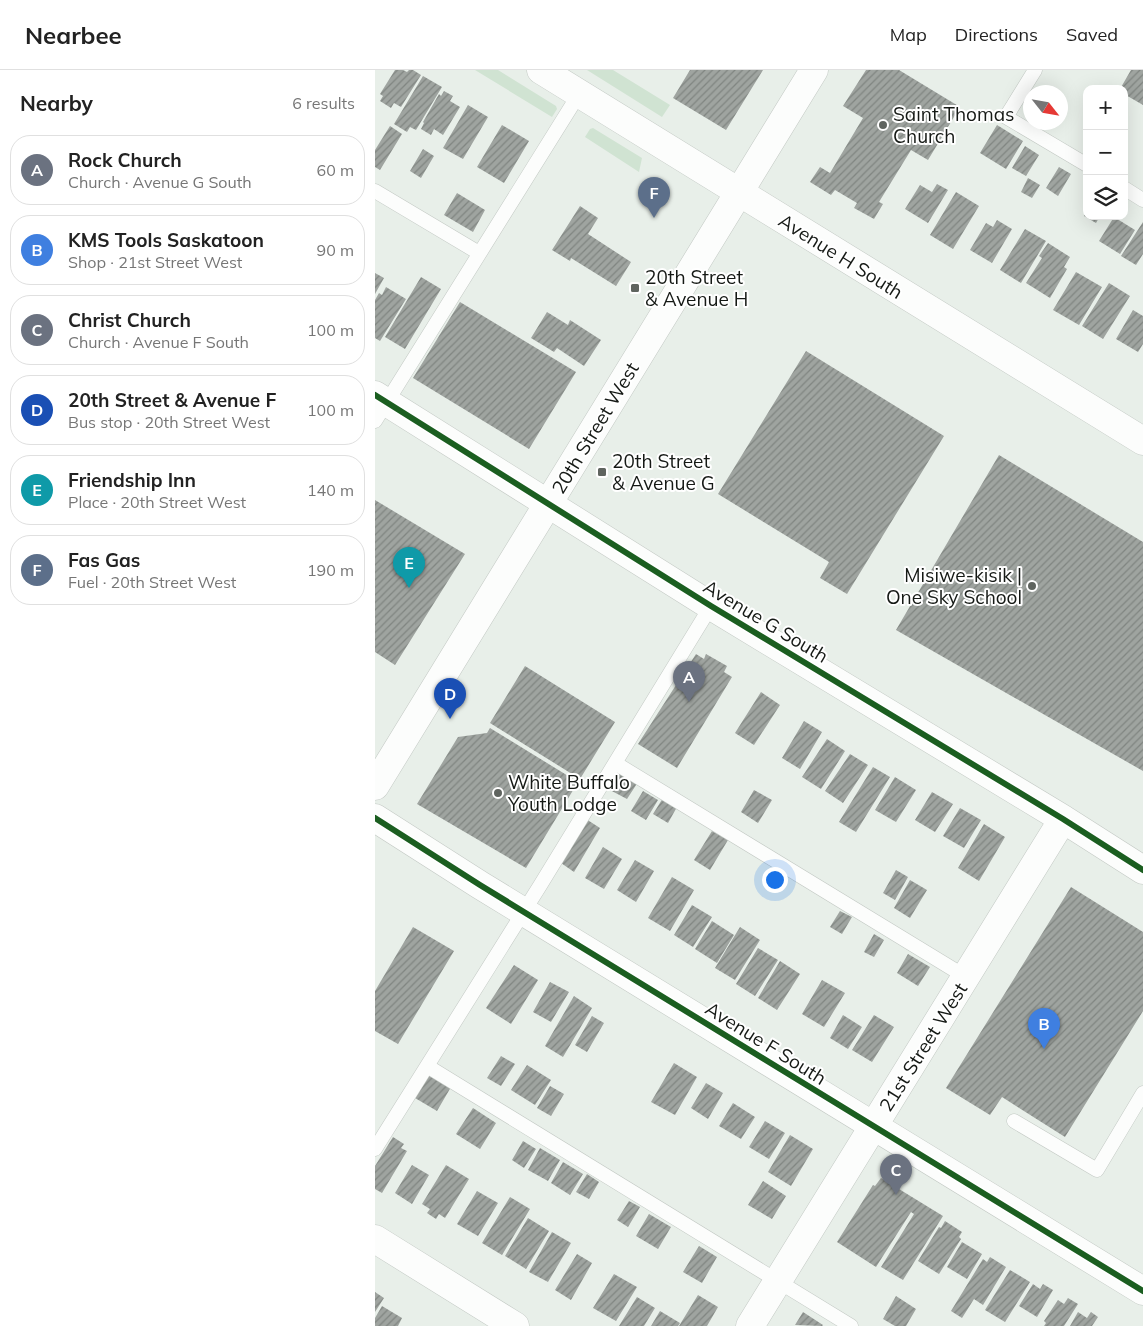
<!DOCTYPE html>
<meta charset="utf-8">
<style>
:root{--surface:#fff;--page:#f6f6f6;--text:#222;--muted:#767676;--line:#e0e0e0;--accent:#5f645f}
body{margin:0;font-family:Mulish,sans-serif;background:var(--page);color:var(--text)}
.controls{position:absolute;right:15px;top:15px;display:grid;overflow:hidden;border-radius:10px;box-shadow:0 5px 20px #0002}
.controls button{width:45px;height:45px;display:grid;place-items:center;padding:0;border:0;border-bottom:1px solid var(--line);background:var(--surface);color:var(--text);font:25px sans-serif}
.compass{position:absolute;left:648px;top:15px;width:45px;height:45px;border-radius:50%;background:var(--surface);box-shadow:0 5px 20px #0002;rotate:121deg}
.you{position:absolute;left:399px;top:809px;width:18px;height:18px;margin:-12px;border:4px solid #fff;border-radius:50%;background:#1a73e8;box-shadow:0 0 0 8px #1a73e833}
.badge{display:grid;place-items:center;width:32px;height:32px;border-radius:50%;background:var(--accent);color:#fff;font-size:16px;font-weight:700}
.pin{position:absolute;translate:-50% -41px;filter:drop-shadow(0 1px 2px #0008)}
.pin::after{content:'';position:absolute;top:26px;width:18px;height:15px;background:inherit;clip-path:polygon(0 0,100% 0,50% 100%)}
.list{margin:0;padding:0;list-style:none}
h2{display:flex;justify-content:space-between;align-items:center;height:65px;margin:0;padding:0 20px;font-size:21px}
h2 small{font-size:16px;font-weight:400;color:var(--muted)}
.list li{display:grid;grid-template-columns:32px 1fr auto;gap:15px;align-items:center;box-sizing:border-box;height:70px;margin:0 10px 10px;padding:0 10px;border:1px solid var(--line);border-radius:20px}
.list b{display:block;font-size:19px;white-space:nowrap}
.list p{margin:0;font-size:16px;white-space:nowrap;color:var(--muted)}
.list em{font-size:16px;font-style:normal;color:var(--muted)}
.icon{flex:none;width:28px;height:28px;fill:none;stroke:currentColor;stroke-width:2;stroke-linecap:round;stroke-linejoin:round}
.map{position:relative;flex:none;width:768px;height:1256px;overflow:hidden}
header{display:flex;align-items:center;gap:30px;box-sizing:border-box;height:70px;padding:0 25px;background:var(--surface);border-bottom:1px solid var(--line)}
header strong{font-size:24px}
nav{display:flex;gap:28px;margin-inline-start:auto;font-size:18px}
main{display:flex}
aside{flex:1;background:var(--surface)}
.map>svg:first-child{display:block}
.green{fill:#d0e3d2}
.building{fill:url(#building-hatch)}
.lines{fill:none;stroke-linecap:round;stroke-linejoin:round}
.service-casing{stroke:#c3c9c4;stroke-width:15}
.minor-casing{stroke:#c3c9c4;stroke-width:29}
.tertiary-casing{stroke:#c3c9c4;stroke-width:29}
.secondary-casing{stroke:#c3c9c4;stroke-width:29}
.service{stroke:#fcfdfc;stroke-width:14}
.minor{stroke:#fcfdfc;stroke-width:28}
.tertiary{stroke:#fcfdfc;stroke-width:28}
.secondary{stroke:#fcfdfc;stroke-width:28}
.cycleway-casing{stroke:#fff;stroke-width:9}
.cycleway{stroke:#1b5e20;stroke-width:6}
.poi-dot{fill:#5f645f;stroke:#fff;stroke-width:2}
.labels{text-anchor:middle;stroke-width:4;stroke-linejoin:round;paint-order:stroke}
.poi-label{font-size:19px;fill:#151915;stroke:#fff;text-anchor:start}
.street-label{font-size:19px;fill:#151915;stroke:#fff}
</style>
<header>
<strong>Nearbee</strong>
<nav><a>Map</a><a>Directions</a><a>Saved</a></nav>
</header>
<main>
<aside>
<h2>Nearby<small>6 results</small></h2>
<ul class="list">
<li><span class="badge" style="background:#6b7280">A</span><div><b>Rock Church</b><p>Church · Avenue G South</p></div><em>60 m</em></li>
<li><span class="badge" style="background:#3f7fe0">B</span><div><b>KMS Tools Saskatoon</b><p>Shop · 21st Street West</p></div><em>90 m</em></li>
<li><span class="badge" style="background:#6b7280">C</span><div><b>Christ Church</b><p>Church · Avenue F South</p></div><em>100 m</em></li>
<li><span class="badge" style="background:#1a4fb4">D</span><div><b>20th Street &amp; Avenue F</b><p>Bus stop · 20th Street West</p></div><em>100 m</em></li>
<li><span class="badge" style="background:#0f9aa8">E</span><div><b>Friendship Inn</b><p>Place · 20th Street West</p></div><em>140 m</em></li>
<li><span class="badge" style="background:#5c6f8a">F</span><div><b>Fas Gas</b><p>Fuel · 20th Street West</p></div><em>190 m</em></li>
</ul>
</aside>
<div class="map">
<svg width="768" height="1256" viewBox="0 0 768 1256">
<defs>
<pattern id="building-hatch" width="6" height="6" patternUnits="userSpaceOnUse" patternTransform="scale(1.25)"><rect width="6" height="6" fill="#9fa4a0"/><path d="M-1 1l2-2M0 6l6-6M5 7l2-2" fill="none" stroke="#808581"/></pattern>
</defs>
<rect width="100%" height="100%" fill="#e8efe9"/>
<path class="green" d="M100,0H123L181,36L182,39L177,47Z
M212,0H238L295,35L287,47Z
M218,58L267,88L264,102L210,67L215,59Z"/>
<path class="building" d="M20,0H28L32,2L34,0H38L46,5L26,37L19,33L16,38L5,31L8,26L5,24Z
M315,0H388L351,60L298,28Z
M491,0H524L585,37L553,90L536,80L504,132L508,134L499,149L479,138L482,133L460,120L456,125L435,112L445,97L455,103L488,48L468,36Z
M756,0H768V35L749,24V19H745Z
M48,6L67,17L41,60L35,57L32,62L19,54Z
M69,21L78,26L75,31L85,37L68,65L59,59L56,65L46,59L49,53L48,52L64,24L66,26Z
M93,35L113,47L88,89L68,78Z
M127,55L154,71L129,113L102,97Z
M622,55L648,71L631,99L605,83Z
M15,56L27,64L5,100L0,97V80Z
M650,76L664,85L651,106L637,98Z
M48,79L59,86L46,108L35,101Z
M684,97L696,104L683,126L671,118Z
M653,108L665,115L657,128L646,122Z
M562,114L573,120L553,153L530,139L545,115L557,122Z
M581,122L604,136L578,179L555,165Z
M82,123L110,140L98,162L69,145Z
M205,136L223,148L213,164L256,192L241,216L196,188L195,191L177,180Z
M712,141V146H725L721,153L709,146Z
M739,147L760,160L745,184L724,171Z
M622,150L637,159L617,193L595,180L611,153L618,157Z
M768,152V184L761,195L746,186Z
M650,159L671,171L646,213L625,200Z
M673,173L695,187L689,197L692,199L675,228L651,213L667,188L664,186Z
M701,202L727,217L704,255L678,240Z
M0,203L9,208L0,224Z
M46,207L66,219L30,279L10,267Z
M734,213L755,226L728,269L707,256Z
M11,217L31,229L5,271L0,268V230L4,223L7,225Z
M85,232L201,302L154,379L38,308Z
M758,240L768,246V274L763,282L741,269Z
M172,242L193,255L195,250L226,270L209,296L182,278L179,282L156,268Z
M431,281L569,366L472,524L445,508L454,492L343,424Z
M624,385L768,472V701L521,560Z
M0,430L90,484L20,595L0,582Z
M321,584L329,589L331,584L352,596L349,602L357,607L302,698L263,674Z
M150,596L240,652L205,709L115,653Z
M386,622L405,635L379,675L360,663Z
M429,651L447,662L425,699L407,688Z
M115,658L203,712L151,798L42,734L83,667L112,663Z
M452,669L470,681L446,719L427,707Z
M475,684L493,695L468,733L450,721Z
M498,697L515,707L481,762L464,752Z
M245,701L263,712L252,729L233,719Z
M520,707L541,720L521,752L500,740Z
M379,720L397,730L383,753L366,742Z
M268,721L283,730L271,750L256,741Z
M557,722L578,734L560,762L540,750Z
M288,728L302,737L293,753L278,744Z
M585,738L606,750L589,778L568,766Z
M211,749L225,758L199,802L186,793Z
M609,754L630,767L604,811L583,798Z
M337,761L353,770L335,800L319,790Z
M228,777L247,789L229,819L210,808Z
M260,790L279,801L261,832L242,820Z
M521,800L533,807L520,830L508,823Z
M297,807L319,820L295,861L273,848Z
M535,810L552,820L535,848L519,838Z
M696,817L768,862V941L690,1067L627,1027L615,1045L571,1018Z
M317,835L337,847L318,877L299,865Z
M465,841L477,847L467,864L455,857Z
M337,851L359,865L342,893L320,879Z
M38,857L79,881L23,974L0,961V921Z
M365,857L385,870L360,910L340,898Z
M499,864L509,870L499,887L489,882Z
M383,878L403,890L380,926L361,914Z
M533,884L555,897L543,916L522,903Z
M405,891L425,904L402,940L383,928Z
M139,895L163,910L136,954L111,938Z
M447,910L470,923L449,957L427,944Z
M175,912L194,922L176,952L158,942Z
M199,926L217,938L188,987L170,976Z
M468,945L487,957L473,979L455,968Z
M499,945L519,957L497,992L477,980Z
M217,946L229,953L212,982L200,975Z
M126,986L140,994L126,1016L112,1008Z
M299,993L322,1007L300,1045L276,1032Z
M152,995L176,1010L160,1035L136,1020Z
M54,1004L76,1017L62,1041L40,1028Z
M331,1013L348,1023L333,1049L316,1038Z
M175,1016L189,1024L176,1046L162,1038Z
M358,1033L380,1047L366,1069L344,1056Z
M98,1038L121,1053L105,1079L81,1064Z
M390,1051L410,1063L394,1089L374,1077Z
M415,1065L438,1079L416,1116L393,1102Z
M18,1067L29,1074L26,1078L32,1081L7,1123L0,1119V1096Z
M148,1071L161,1079L149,1098L137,1090Z
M165,1078L185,1090L173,1111L153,1100Z
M188,1092L208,1104L195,1125L176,1113Z
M37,1095L54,1105L37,1134L20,1123Z
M71,1095L94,1109L70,1148L64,1144L61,1149L52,1143L55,1139L47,1134Z
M212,1104L224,1112L214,1129L201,1122Z
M506,1108L568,1146L528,1210L506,1197L539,1144L536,1142L501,1197L462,1172L498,1115L500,1116Z
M388,1111L411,1126L397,1149L373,1135Z
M102,1121L123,1133L103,1166L82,1154Z
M135,1127L155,1139L127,1185L107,1173Z
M254,1131L265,1137L253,1157L242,1150Z
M274,1144L296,1157L283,1179L261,1166Z
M153,1148L174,1161L151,1199L130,1186Z
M570,1151L587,1162L584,1167L586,1169L564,1204L543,1191L564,1157L566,1158Z
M177,1162L196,1173L173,1212L154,1202Z
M587,1172L607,1184L592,1209L572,1197Z
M324,1176L342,1187L327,1213L308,1202Z
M202,1184L217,1193L196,1230L180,1220Z
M615,1187L631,1197L608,1235L599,1229L587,1248L576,1241L608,1189L612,1192Z
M635,1200L655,1212L630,1252L610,1240Z
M239,1204L262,1217L241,1251L218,1238Z
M658,1214L665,1219L668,1214L678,1220L662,1247L644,1236Z
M0,1222L9,1228L0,1242Z
M323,1225L343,1237L332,1256H304Z
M521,1226L541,1239L531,1256H520L508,1249Z
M262,1227L280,1238L269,1256H244Z
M693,1228L703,1234L689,1256H669L671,1253L669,1251L683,1230L689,1234Z
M7,1236L27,1248L23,1256H0V1248Z
M285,1241L305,1253L303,1256H276Z
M428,1242L448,1255L447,1256L420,1255Z
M703,1242L712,1248L716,1242L723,1247L717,1256H695Z"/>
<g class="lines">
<g class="service-casing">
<path id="service" d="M660,0L631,47L712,95
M749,118L768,130
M0,121L104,183
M0,351L204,24
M240,693L591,907
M52,996L476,1256
M639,1051L722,1100L768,1023
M0,1079L166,814L336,536"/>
</g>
<g class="minor-casing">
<path id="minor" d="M0,325L336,536L688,749L768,800
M0,748L105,815L768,1221
M0,1169L140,1256
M375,1256L688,749"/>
</g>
<g class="tertiary-casing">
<path id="tertiary" d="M166,0L768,371"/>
</g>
<g class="secondary-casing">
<path id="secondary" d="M0,716L439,0"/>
</g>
<use href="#service" class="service"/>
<use href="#minor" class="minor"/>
<use href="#tertiary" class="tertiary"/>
<use href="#secondary" class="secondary"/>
<g class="cycleway-casing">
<path id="cycleway" d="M0,325L336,536L688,749L768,800
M0,748L105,815L768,1221"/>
</g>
<use href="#cycleway" class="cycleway"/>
</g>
<g class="poi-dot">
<circle cx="508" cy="55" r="5"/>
<rect x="255" y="213" width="10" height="10" rx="2.5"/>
<rect x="222" y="397" width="10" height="10" rx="2.5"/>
<circle cx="657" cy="516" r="5"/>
<circle cx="123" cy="723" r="5"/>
</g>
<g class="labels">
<g class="poi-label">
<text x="518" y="51">Saint Thomas<tspan x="518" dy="22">Church</tspan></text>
<text x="270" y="214">20th Street<tspan x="270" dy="22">&amp; Avenue H</tspan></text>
<text x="237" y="398">20th Street<tspan x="237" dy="22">&amp; Avenue G</tspan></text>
<text x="647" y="512" text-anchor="end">Misiwe-kisik |<tspan x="647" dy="22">One Sky School</tspan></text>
<text x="133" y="719">White Buffalo<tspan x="133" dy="22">Youth Lodge</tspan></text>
</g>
<g class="street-label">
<text transform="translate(466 186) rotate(32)" y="7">Avenue H South</text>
<text transform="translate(220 358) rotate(-59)" y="7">20th Street West</text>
<text transform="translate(391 551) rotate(31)" y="7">Avenue G South</text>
<text transform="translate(391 973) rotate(32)" y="7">Avenue F South</text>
<text transform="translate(548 977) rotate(-58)" y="7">21st Street West</text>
</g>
</g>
</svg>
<div class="controls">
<button>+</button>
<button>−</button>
<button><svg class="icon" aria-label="layers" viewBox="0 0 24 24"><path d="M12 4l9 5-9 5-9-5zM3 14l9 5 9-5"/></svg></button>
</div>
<svg class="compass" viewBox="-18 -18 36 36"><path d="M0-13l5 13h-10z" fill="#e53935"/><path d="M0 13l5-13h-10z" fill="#767676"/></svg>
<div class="you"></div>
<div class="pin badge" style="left:314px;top:632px;background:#6b7280">A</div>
<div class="pin badge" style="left:669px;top:979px;background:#3f7fe0">B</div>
<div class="pin badge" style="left:521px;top:1125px;background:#6b7280">C</div>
<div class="pin badge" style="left:75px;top:649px;background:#1a4fb4">D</div>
<div class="pin badge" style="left:34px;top:518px;background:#0f9aa8">E</div>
<div class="pin badge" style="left:279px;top:148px;background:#5c6f8a">F</div>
</div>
</main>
